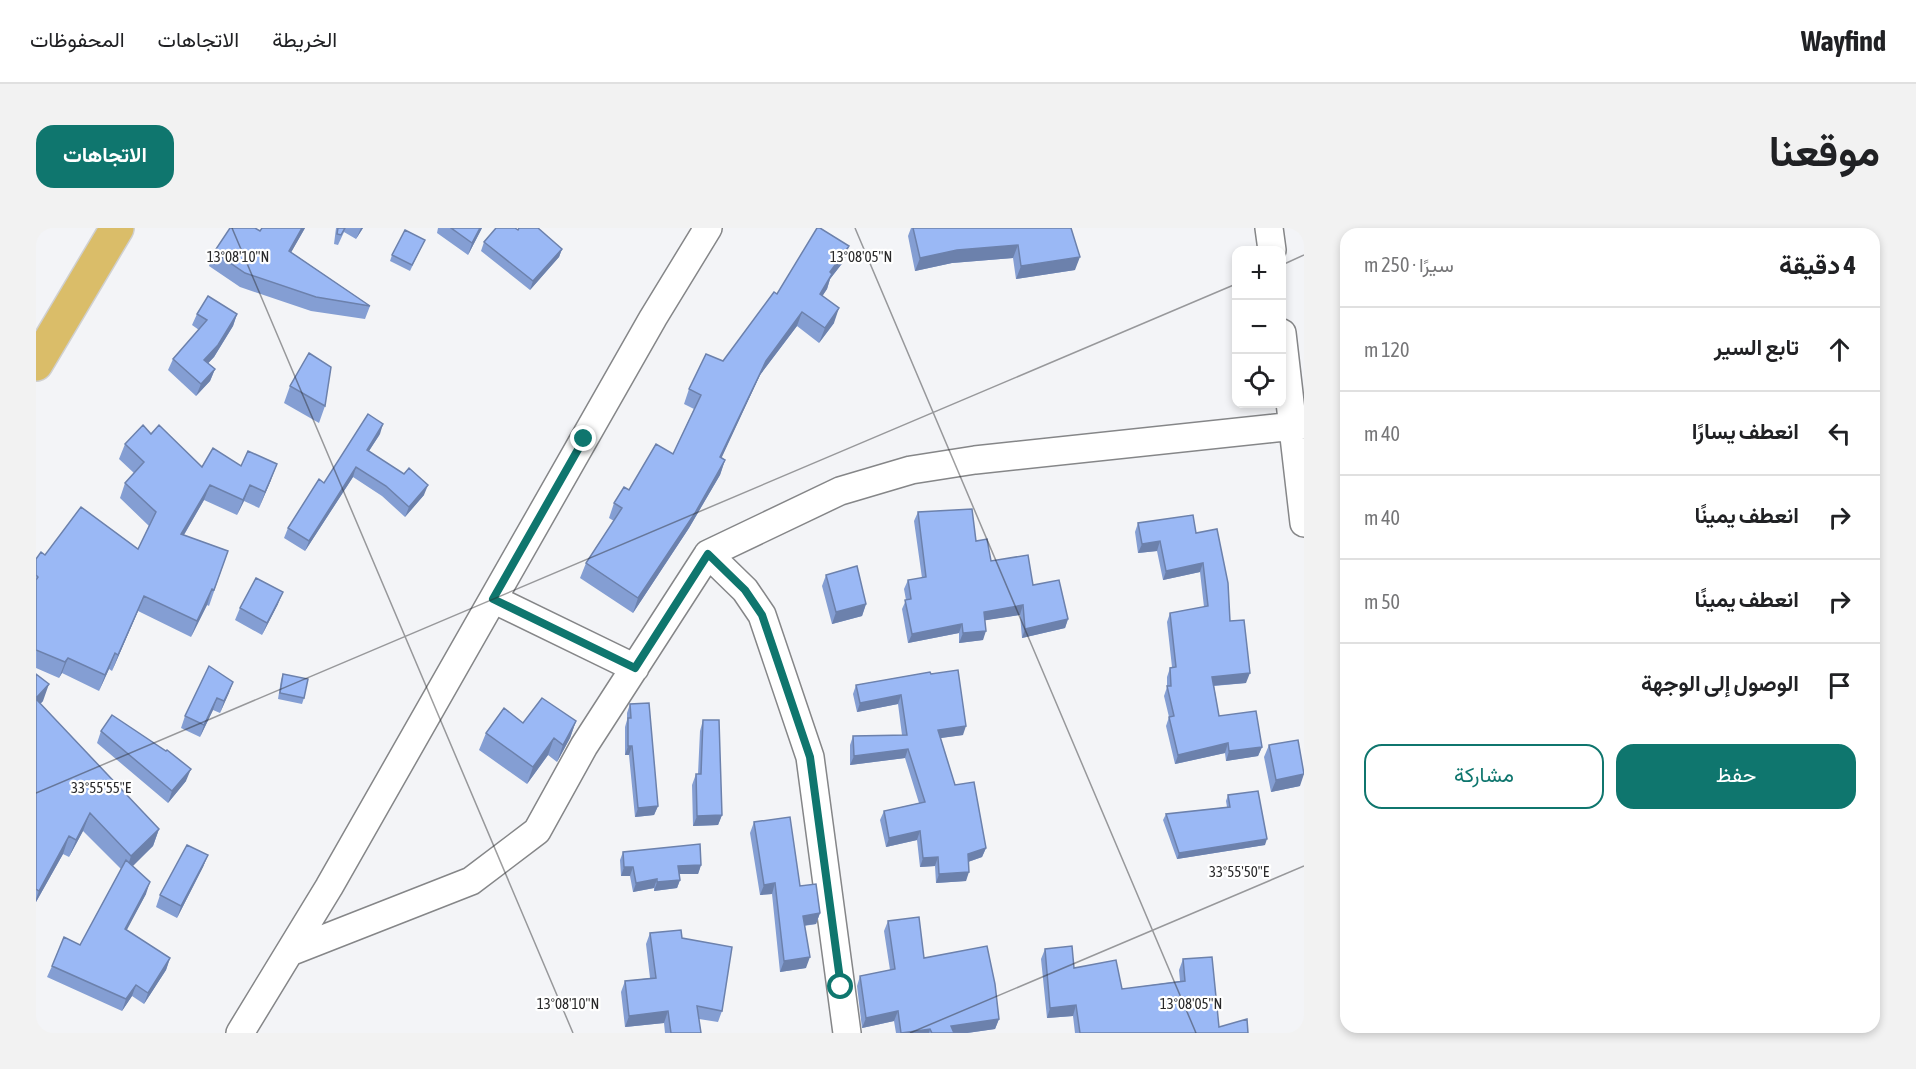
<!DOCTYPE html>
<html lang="ar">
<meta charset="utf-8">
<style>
:root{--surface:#fff;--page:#f2f2f2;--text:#202124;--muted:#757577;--line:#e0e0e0;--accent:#0f766e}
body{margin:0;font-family:"Asap Condensed",Vazirmatn,sans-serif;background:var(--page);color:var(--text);direction:rtl}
.controls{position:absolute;right:18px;top:18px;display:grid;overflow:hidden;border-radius:12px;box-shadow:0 3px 9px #0003}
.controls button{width:54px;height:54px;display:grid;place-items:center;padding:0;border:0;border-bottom:2px solid var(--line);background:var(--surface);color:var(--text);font:30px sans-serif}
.stop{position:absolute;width:18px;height:18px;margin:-14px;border:4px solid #0f766e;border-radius:50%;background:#fff}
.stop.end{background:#0f766e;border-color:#fff;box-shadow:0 2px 6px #0008}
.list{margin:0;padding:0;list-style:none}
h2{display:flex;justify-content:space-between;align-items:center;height:78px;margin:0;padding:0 24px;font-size:26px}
h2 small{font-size:20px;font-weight:400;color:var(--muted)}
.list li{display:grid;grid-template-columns:39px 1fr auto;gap:18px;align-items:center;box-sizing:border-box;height:84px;padding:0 24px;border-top:2px solid var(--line)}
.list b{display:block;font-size:22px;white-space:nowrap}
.list em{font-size:20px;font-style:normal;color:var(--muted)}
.actions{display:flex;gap:12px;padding:18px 24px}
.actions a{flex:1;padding:14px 0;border:2px solid var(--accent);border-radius:18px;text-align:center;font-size:21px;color:var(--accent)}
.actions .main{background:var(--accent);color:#fff}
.icon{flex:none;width:33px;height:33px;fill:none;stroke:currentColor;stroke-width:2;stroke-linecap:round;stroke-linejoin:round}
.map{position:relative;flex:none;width:1268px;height:805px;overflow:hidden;direction:ltr;border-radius:18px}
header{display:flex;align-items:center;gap:36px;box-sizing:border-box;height:84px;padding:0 30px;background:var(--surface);border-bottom:2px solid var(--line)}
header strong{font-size:28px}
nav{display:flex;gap:33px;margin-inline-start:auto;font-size:21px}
.intro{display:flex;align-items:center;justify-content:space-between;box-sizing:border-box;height:144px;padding:0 36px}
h1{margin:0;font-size:42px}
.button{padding:15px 27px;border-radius:18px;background:var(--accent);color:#fff;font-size:21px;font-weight:700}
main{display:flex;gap:36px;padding:0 36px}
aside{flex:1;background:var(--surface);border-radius:18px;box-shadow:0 3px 9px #0003}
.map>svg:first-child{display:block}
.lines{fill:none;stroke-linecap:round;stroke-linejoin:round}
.minor-casing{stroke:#858688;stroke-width:30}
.highway-casing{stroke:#d0d0d0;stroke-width:36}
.minor{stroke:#fff;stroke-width:27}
.highway{stroke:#dabd69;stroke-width:33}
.wall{fill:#849ed3}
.shaded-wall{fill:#6c81ac}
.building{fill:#9ab8f5;stroke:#6c81ac;stroke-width:1.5}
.route{stroke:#0f766e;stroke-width:8}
.ticks{fill:none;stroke:#29292a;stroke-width:1.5;stroke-opacity:0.45}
.ticks-label{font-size:15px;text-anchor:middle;fill:#29292a;stroke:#fff;stroke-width:4.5;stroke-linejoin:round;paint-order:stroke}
</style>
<header>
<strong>Wayfind</strong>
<nav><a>الخريطة</a><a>الاتجاهات</a><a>المحفوظات</a></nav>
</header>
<div class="intro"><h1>موقعنا</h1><a class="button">الاتجاهات</a></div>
<main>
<aside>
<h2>4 دقيقة<small>سيرًا · 250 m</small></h2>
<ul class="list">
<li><svg class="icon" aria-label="ahead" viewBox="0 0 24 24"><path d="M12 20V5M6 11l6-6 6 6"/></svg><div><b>تابع السير</b></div><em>120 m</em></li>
<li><svg class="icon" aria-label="left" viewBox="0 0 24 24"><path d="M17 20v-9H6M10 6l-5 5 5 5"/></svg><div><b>انعطف يسارًا</b></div><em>40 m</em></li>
<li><svg class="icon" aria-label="right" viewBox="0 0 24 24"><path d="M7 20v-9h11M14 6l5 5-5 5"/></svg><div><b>انعطف يمينًا</b></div><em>40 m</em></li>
<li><svg class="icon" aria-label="right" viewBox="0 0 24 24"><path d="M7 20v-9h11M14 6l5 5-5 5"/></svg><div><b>انعطف يمينًا</b></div><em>50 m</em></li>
<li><svg class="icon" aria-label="arrive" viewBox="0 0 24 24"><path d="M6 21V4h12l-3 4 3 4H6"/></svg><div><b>الوصول إلى الوجهة</b></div></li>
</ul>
<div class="actions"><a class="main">حفظ</a><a>مشاركة</a></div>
</aside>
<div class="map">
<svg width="1268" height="805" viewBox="0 0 1268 805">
<rect width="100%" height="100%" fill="#f3f4f7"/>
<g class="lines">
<g class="minor-casing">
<path id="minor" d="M1233,0L1236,22
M1246,105L1268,295
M672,326L709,362L726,387L774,529L811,805
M457,371L599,440
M254,724L435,653L501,603L548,518L672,326L804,263L875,242L939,232L1268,197
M204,805L293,659L617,90L672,0"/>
</g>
<g class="highway-casing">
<path id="highway" d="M0,136L81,0"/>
</g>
<use href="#minor" class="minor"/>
<use href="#highway" class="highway"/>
</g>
<path class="wall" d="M226,0H269L255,24L334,78L329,91L275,83L204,59L173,38L178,24L224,3Z
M300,0H327L320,11L308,4L302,17L298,16Z
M402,0H446L432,27L401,5Z
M875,0H1035L1039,42L980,51L977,30L916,35L879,43L872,8Z
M482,2L526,21L523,29L494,62L445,23L448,14Z
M389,12L374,43L354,33L356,27Z
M808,33L794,51L791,61L786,68L798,95L783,115L761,98L724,147L685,230L689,232L684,247L653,300L597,385L544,350L550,335L578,293L573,290L578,275L593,262L637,226L658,181L648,176L653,161L687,133L741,66Z
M161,86H201L197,98L178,129L172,135L179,141L174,153L160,168L132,142L137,131L163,102L156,97Z
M254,158L289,178L283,195L248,175Z
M115,206L166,239L205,238L235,252L223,280L208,273L201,287L168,272L148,307L192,323L173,378L171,377L155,409L102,383L76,443L73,441L63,463L26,445L23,450L0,440V331L9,327L102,321L113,298L84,270L89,255L98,245L83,231L89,216Z
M344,206L333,223L388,267L369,289L346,268L317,249L269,323L248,310L252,300L288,255Z
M882,284L940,313L955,333L997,357L1032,391L1029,400L986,410L984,387L949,392L947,412L923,415V405L872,415L866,381L870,372L868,361L872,352L886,350L878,293Z
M1102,295L1160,305L1194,393L1210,455L1178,458L1183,488L1226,519L1222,528L1190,533L1189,525L1139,536L1130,498L1133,489L1128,468L1131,459V449L1134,440L1136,439L1131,394L1134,385L1168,379L1164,344L1127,352L1121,323L1102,325L1099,304Z
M790,347L830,376L826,388L796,396L786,358Z
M242,376L226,407L199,392L204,380Z
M894,444L927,507L904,510L919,557L950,620L946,629L932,634L930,653L900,655L899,638L884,639L881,612L850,619L844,592L848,583L883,575L869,530L814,537V517L817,508L866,507L862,476L821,484L817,466L820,457Z
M0,446L7,473L4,476L123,601L117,618L96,638L110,666L90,702L134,730L130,742L108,776L96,768L86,783L11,749L16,738L44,717L85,641L47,603L33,629L27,626L0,674Z
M247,446L268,470L266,476L242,471L245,452Z
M197,454L184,485L177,482L164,509L145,500L149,488Z
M594,476L622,578L618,587L599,589L593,527H589V499L591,492V485Z
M667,492L686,587L682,597L657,598L656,557L660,546H662L664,503Z
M540,493L534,510L521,534L512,527L491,556L443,522L450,505L487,495Z
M65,503L150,553L132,575L61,515Z
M1233,517L1264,558L1235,564L1228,529Z
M1192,567L1229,617L1141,631L1127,592L1130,586L1191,579L1190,573Z
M718,594L784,685L780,696L768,698L770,740L744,744L736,666L724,667L714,605Z
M587,624L665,637L662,646H643L644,652L641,660L618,663V660L597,664L594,648H585L584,632Z
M172,627L167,639L141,690L120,679L124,667Z
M852,693L888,730L963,791L959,801L931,805H860L858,793L826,800L821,758L824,748L854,742L848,703Z
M614,705L646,710L686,783L682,794L663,791L665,805H629L628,795L589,799L585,764L589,753L614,750L610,716Z
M1009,721L1038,740L1086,761L1144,753L1143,742L1147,731L1183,799L1212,805H1039L1037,788L1011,790L1005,731Z"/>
<path class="shaded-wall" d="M266,0H269L248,37L253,23Z
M325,0H327L320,11Z
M444,0H446L432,27L436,15Z
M982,17L977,30L916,35L879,43L884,30L921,22Z
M813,18L808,33L794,51L791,61L778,81L784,66L794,44Z
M526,21L523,29L494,62L497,53Z
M1044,29L1039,42L980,51L985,38Z
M803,80L798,95L783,115L789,100Z
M766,84L761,98L724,147L679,244L684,229L730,133Z
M201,86L197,98L178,129L164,144L168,132Z
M179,141L174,153L160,168L165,156Z
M347,196L344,206L327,232L331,222Z
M689,232L684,247L653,300L597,385L602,370Z
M241,236L235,252L223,280L229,264Z
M320,239L317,249L269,323L273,313Z
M174,257L168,272L139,322L145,306Z
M214,257L208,273L201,287L207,272Z
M392,257L388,267L369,289L373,279Z
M1124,313L1121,323L1102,325L1106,316Z
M1167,335L1164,344L1127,352L1130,343Z
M176,361L171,377L155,409L161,393Z
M247,364L242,376L226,407L231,395Z
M108,368L102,383L76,443L82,427Z
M830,376L826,388L796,396L800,384Z
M987,377L984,387L945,393L948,384Z
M1032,391L1029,400L986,410L989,401Z
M926,396L923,405L872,415L876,406Z
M950,403L947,412L923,415L927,405Z
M79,425L73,441L63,463L69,447Z
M32,430L26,445L23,450L29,434Z
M1214,445L1210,455L1173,458L1176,449Z
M197,454L193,465L184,485L188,473Z
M13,456L7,473L0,480V470Z
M865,467L862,476L821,484L824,475Z
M181,470L177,482L164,509L168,497Z
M540,493L534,510L521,534L527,517Z
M930,498L927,507L898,511L902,502Z
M518,510L512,527L491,556L497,539Z
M1192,515L1189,525L1139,536L1142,527Z
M592,518H596L593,527H589Z
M1226,519L1222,528L1190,533L1193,523Z
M872,521L869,530L814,537L818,528Z
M155,541L150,553L132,575L136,563Z
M1268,546L1264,558L1235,564L1240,552Z
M622,578L618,587L599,589L602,580Z
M54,585L47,603L33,629L40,612Z
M686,587L682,597L657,598L661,588Z
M123,601L117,618L89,646L95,628Z
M884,603L881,612L850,619L853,610Z
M33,608L27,626L0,674V671L3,663Z
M1231,611L1229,617L1141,631L1143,625Z
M950,620L946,629L929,635L932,626Z
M172,627L167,639L141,690L145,678Z
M902,629L899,638L884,639L887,630Z
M665,637L662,646H639L642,638Z
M588,639H597L594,648H585Z
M933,644L930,653L900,655L903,646Z
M621,651L618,660L597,664L600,655Z
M644,652L641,660L618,663L621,654Z
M114,654L110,666L85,713L89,701Z
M739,655L736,666L724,667L728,657Z
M784,685L780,696L763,698L767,688Z
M774,729L770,740L744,744L748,733Z
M134,730L130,742L108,776L112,765Z
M100,757L96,768L86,783L90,771Z
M1040,777L1037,788L1011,790L1014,780Z
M632,783L628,795L589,799L593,788Z
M862,783L858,793L826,800L830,790Z
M963,791L959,801L931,805H913L915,798Z
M894,801L893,805H865Z"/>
<path class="building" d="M194,0H219L224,3L226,0H266L253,23L334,78L280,69L209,45L178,24Z
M302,0H309L305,7L301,6Z
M415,0H444L436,15Z
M460,0H479L482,2L483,0H502L526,21L497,53L448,14Z
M781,0H784L813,18L794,44L796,46L784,66L803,80L789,100L766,84L730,133L684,229L689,232L659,285L602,370L550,335L586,280L578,275L588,259L593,262L620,216L637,226L665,167L653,161L670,126L687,133L738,64L741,66Z
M877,0H1035L1044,29L985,38L982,17L921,22L884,30Z
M369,2L389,12L376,37L356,27Z
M172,68L201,86L182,117L168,132L179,141L165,156L137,131L171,92L161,86Z
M273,125L295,139L289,178L254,158Z
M332,186L347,196L331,222L368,246L373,240L392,257L373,279L350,258L320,239L273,313L252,300L283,251L288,255Z
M107,197L115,206L123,197L166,239L177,220L205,238L212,223L241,236L229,264L214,257L207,272L174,257L145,306L192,323L178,362L176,361L161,393L108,368L82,427L79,425L69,447L32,430L29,434L0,422V352L2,349L0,347V331L5,324L9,327L45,279L102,321L120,284L89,255L108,234L89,216Z
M936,281L940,313L951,311L955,333L992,327L997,357L1023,352L1032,391L989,401L987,377L948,384L950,403L927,405L926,396L876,406L869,372L875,371L872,352L890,349L882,284Z
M1157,287L1160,305L1181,301L1192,355L1194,393L1208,392L1214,445L1176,449L1183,488L1220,483L1226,519L1193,523L1192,515L1142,527L1133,489L1138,488L1131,458H1135L1134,440L1140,439L1134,385L1172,378L1167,335L1130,343L1124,313L1106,316L1102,295Z
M821,338L830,376L800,384L790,347Z
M220,350L247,364L231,395L204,380Z
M173,438L197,454L188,473L181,470L168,497L149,488Z
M922,442L930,498L902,502L919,557L938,554L950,620L932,626L933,644L903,646L902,629L887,630L884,603L853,610L848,583L889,574L872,521L818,528L817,508L871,507L865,467L824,475L820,457L894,444L895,446Z
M0,446L13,456L0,470Z
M247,446L272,451L268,470L244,465Z
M506,470L540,493L527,517L518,510L497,539L450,505L468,480L487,495Z
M0,471L123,601L95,628L54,585L40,612L33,608L3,663L0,661Z
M613,475L622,578L602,580L596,518H592V490H595L594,476Z
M76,487L130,523L131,522L155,541L136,563L65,503Z
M667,492H683L686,587L661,588L660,546H665Z
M1262,512L1268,546L1240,552L1233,517Z
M1222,563L1231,611L1143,625L1130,586L1194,579L1192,567Z
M754,589L764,658L780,656L784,685L767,688L774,729L748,733L739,655L728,657L718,594Z
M664,616L665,637L642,638L644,652L621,654V651L600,655L597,639H588L587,624Z
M151,617L172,627L145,678L124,667Z
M90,632L114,654L89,701L134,730L112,765L100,757L90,771L16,738L28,709L44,717Z
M883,689L888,730L951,718L959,756L963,791L915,798L918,805H896L894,801L865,805L862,783L830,790L824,748L859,741L852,693Z
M645,702L646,710L696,719L686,783L661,778L665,805H635L632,783L593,788L589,753L620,750L614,705Z
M1036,718L1038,740L1080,732L1086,761L1149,753L1147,731L1176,729L1183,799L1211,791L1212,805H1044L1040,777L1014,780L1009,721Z"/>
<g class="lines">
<path class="route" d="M548,211L457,371L599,440L672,326L709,362L726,387L774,529L805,759"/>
</g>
<path class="ticks" d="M196,0L537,805M819,0L1160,805M1246,37L1268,27M0,565L1200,56M874,805L1268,638"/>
<g class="ticks-label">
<text x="202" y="34">13°08'10"N</text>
<text x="825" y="34">13°08'05"N</text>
<text x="65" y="565">33°55'55"E</text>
<text x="1203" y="649">33°55'50"E</text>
<text x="532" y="781">13°08'10"N</text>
<text x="1155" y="781">13°08'05"N</text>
</g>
</svg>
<div class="controls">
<button>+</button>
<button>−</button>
<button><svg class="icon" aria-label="locate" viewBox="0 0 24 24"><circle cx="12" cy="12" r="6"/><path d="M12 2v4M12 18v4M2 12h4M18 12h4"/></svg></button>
</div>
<div class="stop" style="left:805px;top:759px"></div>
<div class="stop end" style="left:548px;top:211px"></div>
</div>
</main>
